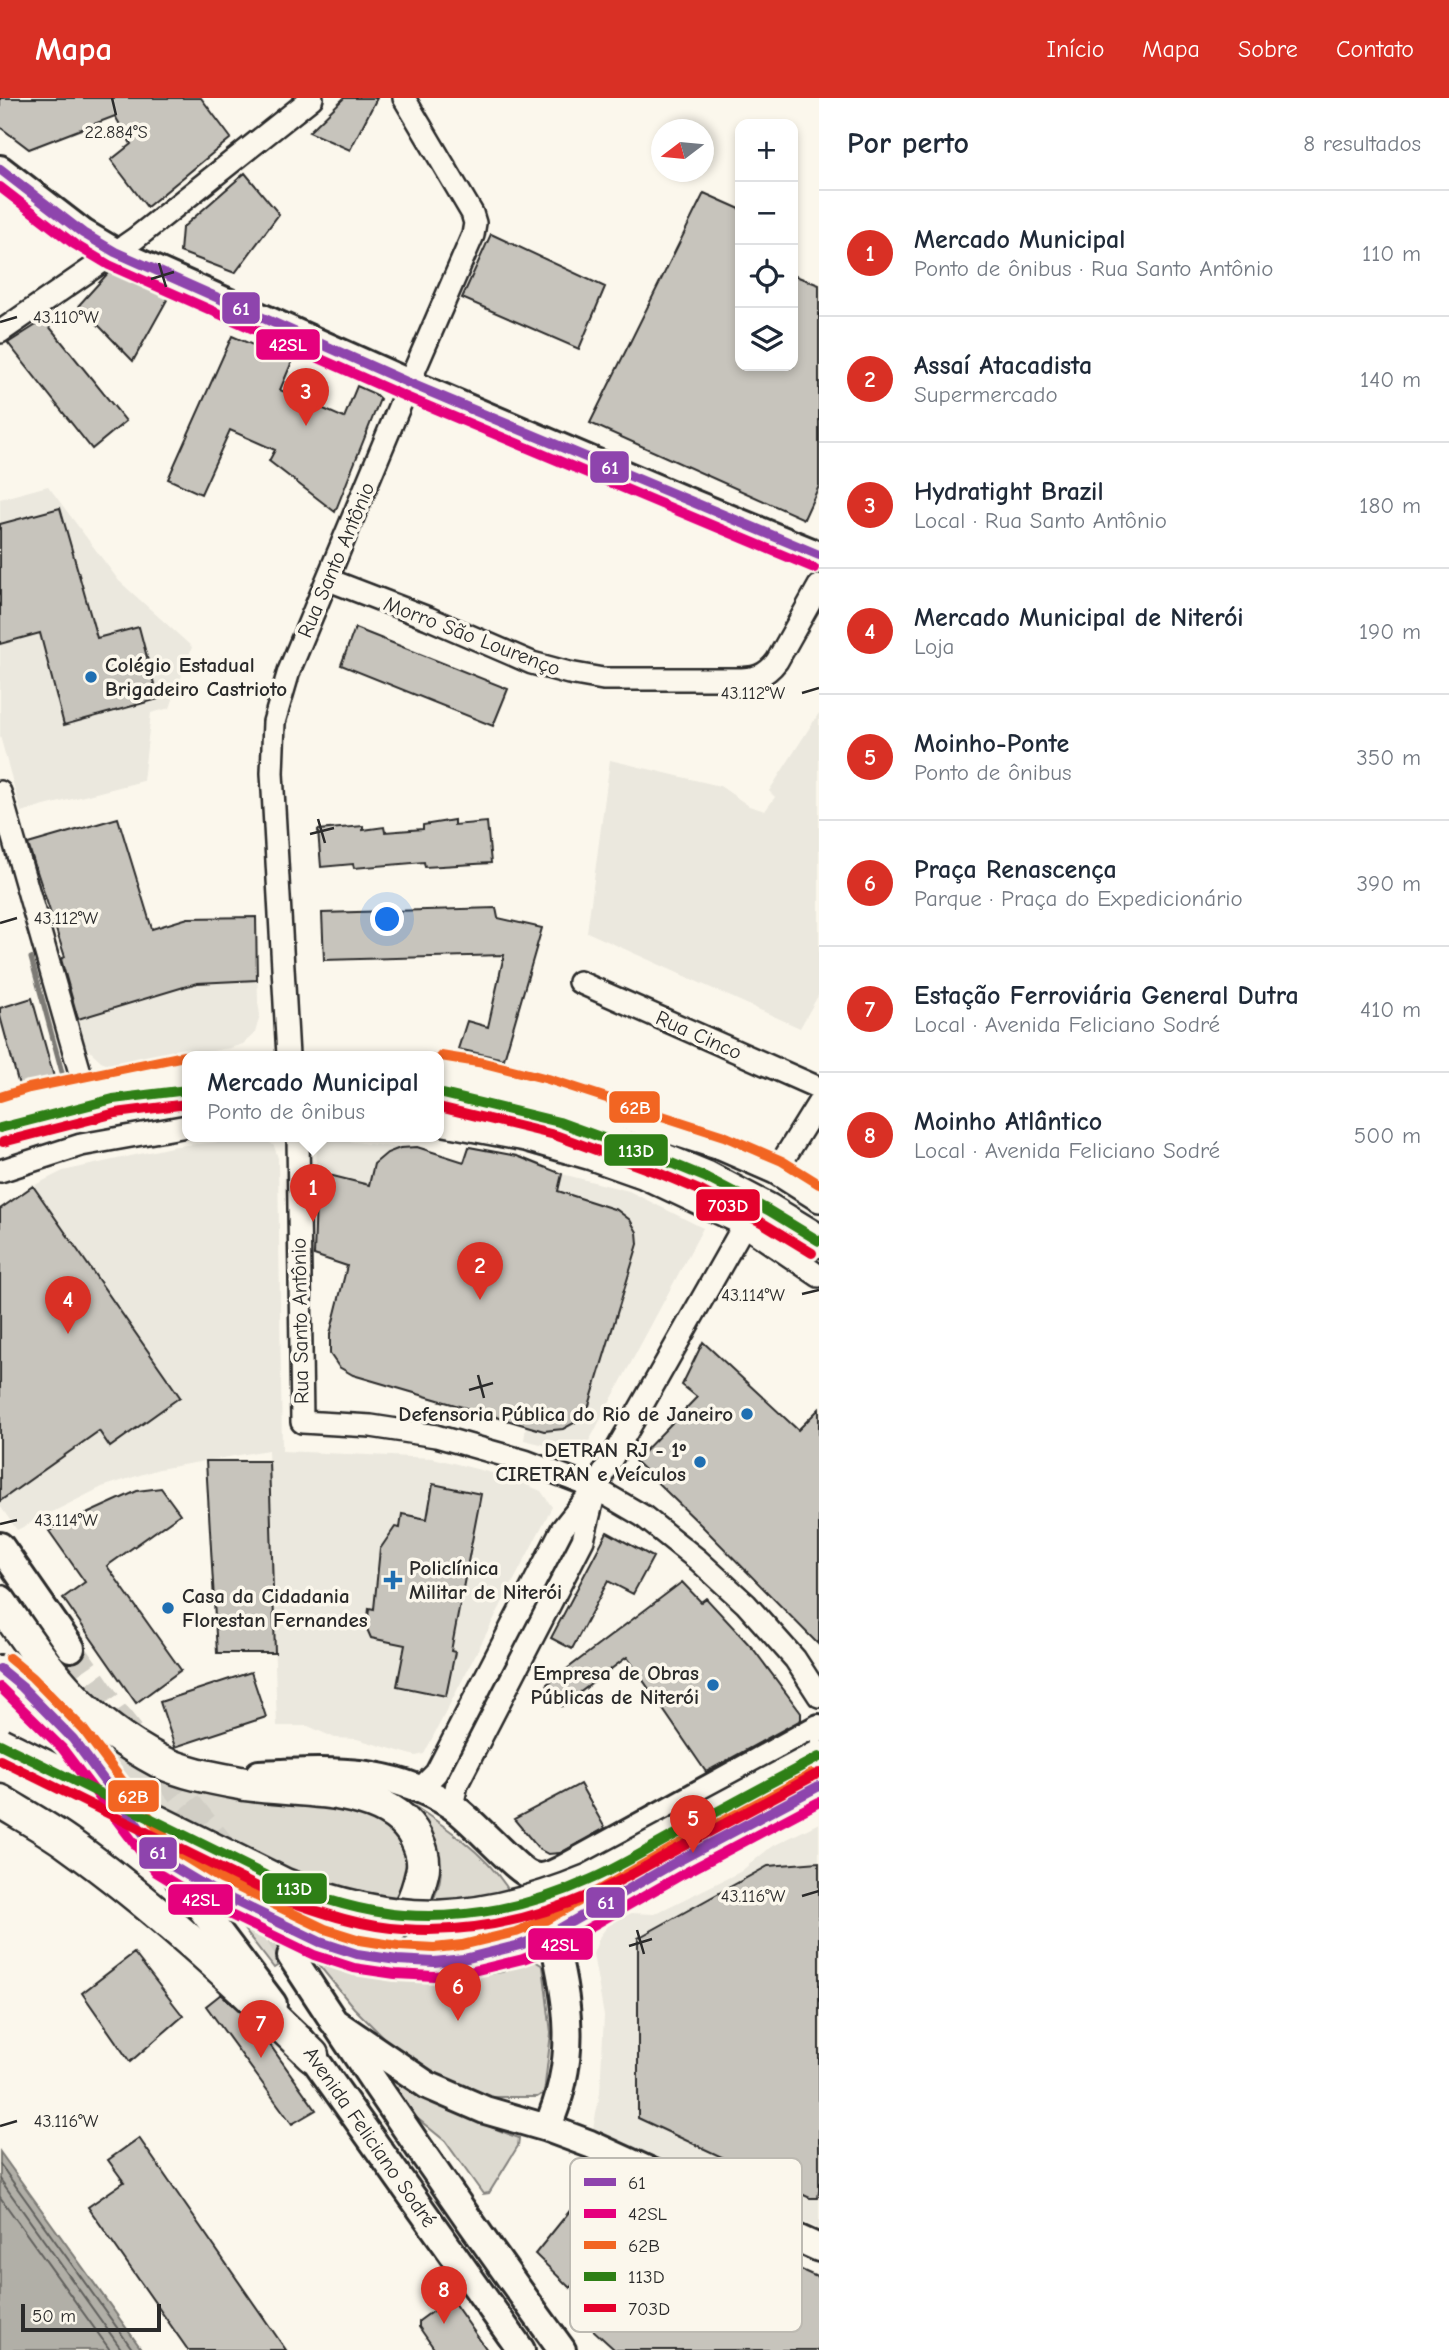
<!DOCTYPE html>
<html lang="pt">
<meta charset="utf-8">
<style>
:root{--surface:#fff;--page:#f6f6f7;--text:#1f2937;--muted:#747a83;--line:#e0e1e3;--accent:#d93025}
body{margin:0;font-family:"Comic Neue",sans-serif;background:var(--page);color:var(--text)}
.controls{position:absolute;right:21px;top:21px;display:grid;overflow:hidden;border-radius:14px;box-shadow:0 4px 10px #0003}
.controls button{width:63px;height:63px;display:grid;place-items:center;padding:0;border:0;border-bottom:2px solid var(--line);background:var(--surface);color:var(--text);font:35px sans-serif}
.compass{position:absolute;left:651px;top:21px;width:63px;height:63px;border-radius:50%;background:var(--surface);box-shadow:0 4px 10px #0003;rotate:254deg}
.scale{position:absolute;left:21px;bottom:18px;width:140px;box-sizing:border-box;padding-left:7px;border:4px solid #2b2b2b;border-top:0;font-size:19px;line-height:24px;white-space:nowrap;color:#2b2b2b;-webkit-text-stroke:5px #fbf7ec;paint-order:stroke}
.you{position:absolute;left:388px;top:822px;width:24px;height:24px;margin:-18px;border:5px solid #fff;border-radius:50%;background:#1a73e8;box-shadow:0 0 0 10px #1a73e833}
.badge{display:grid;place-items:center;width:46px;height:46px;border-radius:50%;background:var(--accent);color:#fff;font-size:23px;font-weight:700}
.pin{position:absolute;translate:-50% -58px;filter:drop-shadow(0 2px 4px #0008)}
.pin::after{content:'';position:absolute;top:37px;width:24px;height:21px;background:inherit;clip-path:polygon(0 0,100% 0,50% 100%)}
.popup{position:absolute;left:182px;top:953px;width:262px;height:91px;box-sizing:border-box;display:grid;place-content:center;border-radius:14px;background:var(--surface);filter:drop-shadow(0 2px 5px #0005);font-size:23px;white-space:nowrap;color:var(--muted)}
.popup b{font-size:26px;color:var(--text)}
.popup::after{content:'';position:absolute;left:50%;top:100%;margin-left:-14px;border:14px solid transparent;border-top-color:var(--surface)}
.list{margin:0;padding:0;list-style:none}
h2{display:flex;justify-content:space-between;align-items:center;height:91px;margin:0;padding:0 28px;font-size:30px}
h2 small{font-size:23px;font-weight:400;color:var(--muted)}
.list li{display:grid;grid-template-columns:46px 1fr auto;gap:21px;align-items:center;box-sizing:border-box;height:126px;padding:0 28px;border-top:2px solid var(--line)}
.list b{display:block;font-size:26px;white-space:nowrap}
.list p{margin:0;font-size:23px;white-space:nowrap;color:var(--muted)}
.list em{font-size:23px;font-style:normal;color:var(--muted)}
.icon{flex:none;width:38px;height:38px;fill:none;stroke:currentColor;stroke-width:2;stroke-linecap:round;stroke-linejoin:round}
.map{position:relative;flex:none;width:819px;height:2252px;overflow:hidden}
header{display:flex;align-items:center;gap:42px;box-sizing:border-box;height:98px;padding:0 35px;background:var(--accent);color:#fff}
header strong{font-size:33px}
nav{display:flex;gap:38px;margin-inline-start:auto;font-size:24px}
main{display:flex}
aside{flex:1;background:var(--surface)}
.map>svg:first-child{display:block}
.built{fill:#ebe8de}
.green{fill:#dddad0;stroke:#84827e;stroke-width:2}
.water{fill:#b1afa7;stroke:#7b7a75;stroke-width:2}
.lines{fill:none;stroke-linecap:round;stroke-linejoin:round}
.shore{stroke:#61605d;stroke-width:2}
.stream{stroke:#7b7a75;stroke-width:5}
.building{fill:#c7c4bc;stroke:#2b2b2b;stroke-width:2}
.major-tunnel{stroke:#d1cec5;stroke-width:26;stroke-dasharray:26 13;stroke-linecap:butt}
.minor-casing{stroke:#2b2b2b;stroke-width:26}
.major-casing{stroke:#2b2b2b;stroke-width:32}
.highway-casing{stroke:#2b2b2b;stroke-width:37}
.minor{stroke:#fbf7ec;stroke-width:21}
.major{stroke:#fbf7ec;stroke-width:26}
.highway{stroke:#fbf7ec;stroke-width:32}
.highway-bridge-casing{stroke:#2b2b2b;stroke-width:37;stroke-linecap:butt}
.highway-bridge{stroke:#fbf7ec;stroke-width:32}
.bus-1-casing{stroke:#fbf7ec;stroke-width:16}
.bus-2-casing{stroke:#fbf7ec;stroke-width:16}
.bus-3-casing{stroke:#fbf7ec;stroke-width:16}
.bus-4-casing{stroke:#fbf7ec;stroke-width:16}
.bus-5-casing{stroke:#fbf7ec;stroke-width:16}
.bus-1{stroke:#8e44ad;stroke-width:10}
.bus-2{stroke:#e5007d;stroke-width:10}
.bus-3{stroke:#f26522;stroke-width:10}
.bus-4{stroke:#2e7f16;stroke-width:10}
.bus-5{stroke:#e4002b;stroke-width:10}
.ticks{fill:none;stroke:#2b2b2b;stroke-width:2.5}
.poi-dot{fill:#1f6fb2;stroke:#fbf7ec;stroke-width:2.5}
.labels{text-anchor:middle;stroke-width:7;stroke-linejoin:round;paint-order:stroke}
.street-label{font-size:21px;fill:#2b2b2b;stroke:#fbf7ec}
.poi-label{font-size:21px;font-weight:bold;fill:#2b2b2b;stroke:#fbf7ec;text-anchor:start}
.key{fill:#fbf7ec;stroke:#bdbab2;stroke-width:2}
.key-label{font-size:19px;fill:#2b2b2b}
.ticks-label{font-size:18px;text-anchor:middle;fill:#2b2b2b;stroke:#fbf7ec;stroke-width:7;stroke-linejoin:round;paint-order:stroke}
.line-badge{stroke:#fbf7ec;stroke-width:2.5}
.badge-label{font-size:19px;text-anchor:middle;font-weight:bold;fill:#fff}
</style>
<header>
<strong>Mapa</strong>
<nav><a>Início</a><a>Mapa</a><a>Sobre</a><a>Contato</a></nav>
</header>
<main>
<div class="map">
<svg width="819" height="2252" viewBox="0 0 819 2252">
<rect width="100%" height="100%" fill="#fbf7ec"/>
<filter id="ink" filterUnits="userSpaceOnUse"><feTurbulence type="fractalNoise" baseFrequency=".0143" numOctaves="2"/><feDisplacementMap in="SourceGraphic" scale="14" xChannelSelector="R" yChannelSelector="G"/><feConvolveMatrix kernelMatrix="1 2 1 2 8 2 1 2 1" color-interpolation-filters="sRGB"/></filter>
<g filter="url(#ink)">
<path class="built" d="M48,388L119,483L192,549L170,610L151,615L143,683L21,714L0,638V401Z
M819,615V896L800,930L587,834L610,662L720,688L749,708L765,713L775,699L769,693Z
M256,819L258,904L260,917L255,935L243,946L230,950L115,969L101,963L88,951L81,939L59,862L188,820Z
M317,1039L400,1050L417,1049L464,1064L517,1058L562,1076L629,1093L703,1130L580,1360L553,1349L524,1342L526,1328L353,1277L339,1269L330,1256V1236L347,1168L314,1157Z
M251,1041L268,1043L274,1048L278,1060L282,1353L433,1360L508,1379L541,1393L552,1409L424,1656L416,1658L357,1641L335,1640L308,1628H277L268,1352L159,1371L102,1389L17,1432L0,1408V1111L33,1088L63,1073L176,1048Z
M819,1725V2131L593,2031L600,1995L604,1918L593,1856L600,1838L610,1825L631,1815L654,1816L740,1774L771,1749Z"/>
<path class="green" d="M98,1643L149,1676L186,1688L375,1715L412,1754L400,1800C386,1804 350,1818 338,1818C327,1819 312,1812 302,1809C208,1783 155,1717 98,1643Z
M411,1706C445,1728 483,1754 506,1788C512,1797 515,1809 519,1818L431,1807C434,1799 439,1790 440,1781C444,1753 428,1728 411,1706Z
M236,1821L306,1846L352,1870L405,1881L470,1879L502,1874L533,1862L543,1868L551,1935L544,1995L537,1999H486L433,1974L387,1943L354,1910L305,1850L274,1870Z
M387,1974C429,2002 472,2023 519,2040L518,2048L489,2095L483,2096L445,2043L412,2016L383,1978Z"/>
<path class="water" d="M0,2054L142,2252H0Z"/>
<g class="lines">
<path class="shore" d="M0,2066L133,2252
M0,2081L122,2252
M0,2099L110,2252"/>
<path class="stream" d="M31,860L62,974"/>
</g>
<path class="building" d="M0,0H201L231,40L147,109L111,62L131,46L115,18L29,51L0,29Z
M344,0H377L350,52L309,34Z
M245,75L279,116L235,175L180,154L182,130Z
M704,95L740,111V268H793V177L819,187V388L804,421L590,325Z
M491,136L605,189L579,251L462,200Z
M109,174L168,200L133,263L79,207Z
M44,222L126,323L92,351L8,245Z
M232,238L274,256L276,251L294,259L280,292L344,320L357,288L375,296L380,301L335,414L269,363L275,352L230,332L201,396L168,381Z
M60,410L97,540L139,529L158,601L64,627L40,535L0,546V426Z
M355,530L508,591L493,628L341,567Z
M118,720L152,831L188,820L256,819L257,882L197,885L78,921L61,861L65,859L28,746Z
M454,722V727L487,724L491,765L425,769L424,764L354,770L353,766L321,769L318,732L363,728V732L384,729L385,734L423,731V727Z
M496,810L498,820L542,830L504,961L458,951L467,923L488,929L504,857L324,862L322,815Z
M32,900L54,979L20,991L0,918V910Z
M417,1049L464,1064L469,1049L517,1058L562,1076L558,1093L617,1112L630,1122L637,1134L638,1146L588,1311L576,1324L563,1331L544,1333L353,1277L339,1269L330,1256V1236L347,1168L314,1157L317,1074L369,1087L374,1066L387,1055L400,1050Z
M33,1088L180,1299L110,1349L99,1333L0,1403V1111Z
M703,1244L798,1332L819,1311V1547L702,1428L635,1363L697,1299L682,1287Z
M206,1363H269L275,1555H217Z
M433,1386L481,1396L451,1553L455,1554L446,1598L397,1588L405,1547L371,1540L367,1531L369,1510L374,1511L380,1451L395,1429L400,1430L402,1416L427,1421Z
M161,1390L180,1416L107,1468L181,1572L136,1605L63,1500L85,1484L49,1433L137,1393Z
M607,1434L653,1459L633,1496L608,1483L572,1551L551,1540Z
M682,1484L701,1504L706,1500L754,1552L801,1615V1622L706,1674L627,1559L562,1608L547,1586Z
M251,1574L266,1619L175,1649L160,1604Z
M580,1686L605,1730L560,1755L548,1756L539,1751L514,1721Z
M819,1764V2093L818,2100H810L638,2020V1840L768,1768Z
M134,1855L183,1918L130,1964L82,1895Z
M221,1896L258,1930L316,2012L292,2026L206,1908Z
M139,2040L286,2252H188L88,2109L124,2084L108,2062Z
M589,2089L627,2121L570,2190L535,2156Z
M672,2128L714,2158L729,2139L819,2180V2252H615L592,2231Z
M448,2202L454,2205L487,2252H435L419,2229V2223Z"/>
<g class="lines">
<path class="major-tunnel" d="M71,1550L119,1620L225,1751L291,1858"/>
<g class="minor-casing">
<path id="minor" d="M0,234L136,140L312,0
M329,482L428,520L532,565L569,575L603,581H735C754,581 765,579 777,563L819,488
M0,694L85,992
M579,884L819,990
M288,958L272,675L274,624L289,573L409,285L473,137L475,125L472,115L404,0
M439,972L481,979L545,995L720,1051L775,1075L819,1103
M0,1014L32,1004L187,972
M439,1026L525,1042L591,1061L642,1079L744,1127L819,1178
M298,1038L302,1324L371,1328L436,1338L525,1363L595,1390L643,1418L698,1462L746,1506L795,1561L819,1598
M0,1073L81,1047L187,1028
M775,1075L819,1004
M421,1690L436,1675L562,1431L595,1390L744,1127
M452,1708L457,1686L583,1442L594,1397"/>
</g>
<g class="major-casing">
<path id="major" d="M0,71L83,135L115,154L409,285L682,401L819,457
M0,1448L71,1550
M0,1571L22,1589L73,1641L273,1906
M259,1676C330,1673 389,1668 452,1708C472,1721 518,1775 533,1778C544,1781 553,1776 563,1771L819,1630
M175,1770L214,1793L320,1844L357,1856L397,1862L434,1864L464,1861L520,1847L552,1835L676,1764L819,1688
M291,1858C378,1992 468,2123 562,2252
M333,1923L427,1987L485,2012L547,2030L590,2046L819,2150
M301,1942L521,2252
M547,2030C578,1961 569,1906 552,1835"/>
</g>
<g class="highway-casing">
<path id="highway" d="M439,995L454,997L559,1024L666,1063L705,1079L768,1112L819,1143
M0,1030L113,1001L187,992
M0,1504C49,1574 81,1622 159,1663C184,1675 213,1680 240,1685C292,1695 388,1684 416,1740C421,1750 425,1764 422,1775C400,1874 344,1814 278,1822
M0,1703C23,1717 47,1730 69,1746C157,1809 235,1882 312,1957"/>
</g>
<use href="#minor" class="minor"/>
<use href="#major" class="major"/>
<use href="#highway" class="highway"/>
<g class="highway-bridge-casing">
<path id="highway-bridge" d="M0,1646L285,1787C398,1832 479,1828 590,1782L819,1659"/>
</g>
<use href="#highway-bridge" class="highway-bridge"/>
<g class="bus-1-casing">
<path id="bus-1" d="M0,71L83,135L115,154L409,285L819,457
M0,1571L22,1589L73,1641L164,1763L214,1793L320,1844L357,1856L397,1862L434,1864L464,1861L520,1847L552,1835L676,1764L819,1688"/>
</g>
<g class="bus-2-casing">
<path id="bus-2" d="M0,89L74,146L109,167L404,298L814,470
M0,1589L62,1650L156,1774L208,1806L314,1857L354,1870L395,1876L434,1878L465,1875L523,1861L557,1848L683,1776L819,1704"/>
</g>
<g class="bus-3-casing">
<path id="bus-3" d="M441,958L484,965L548,981L724,1038L782,1063L819,1086
M0,999L29,990L184,958
M9,1560L32,1579L83,1631L174,1752L221,1781L325,1831L360,1842L398,1848L434,1850L462,1847L516,1834L546,1822L669,1752L812,1676"/>
</g>
<g class="bus-4-casing">
<path id="bus-4" d="M439,995L559,1024L666,1063L705,1079L768,1112L819,1143
M0,1030L113,1001L187,992
M0,1646L285,1787C323,1801 362,1814 403,1817C466,1822 532,1808 589,1782C620,1769 649,1750 678,1735C725,1709 772,1684 819,1659"/>
</g>
<g class="bus-5-casing">
<path id="bus-5" d="M439,1009L555,1037L661,1076L699,1092L761,1124L812,1155
M3,1044L116,1015L187,1006
M0,1662L280,1800C320,1814 361,1829 403,1831C469,1836 534,1821 594,1795C625,1782 654,1763 683,1748C729,1723 774,1699 819,1675"/>
</g>
<use href="#bus-1" class="bus-1"/>
<use href="#bus-2" class="bus-2"/>
<use href="#bus-3" class="bus-3"/>
<use href="#bus-4" class="bus-4"/>
<use href="#bus-5" class="bus-5"/>
</g>
</g>
<path class="ticks" d="M112,0L116,17M159,165L166,189M151,181L174,174M0,224L17,219M802,595L819,590M318,721L325,745M310,736L334,730M0,825L17,820M802,1196L819,1192M478,1277L484,1300M469,1292L493,1285M0,1426L17,1422M802,1798L819,1793M637,1832L644,1856M629,1848L652,1841M0,2028L17,2023"/>
<g class="poi-dot">
<circle cx="91" cy="579" r="7"/>
<circle cx="747" cy="1316" r="7"/>
<circle cx="700" cy="1364" r="7"/>
<path d="M389.5 1471.5h7v7h7v7h-7v7h-7v-7h-7v-7h7z"/>
<circle cx="168" cy="1510" r="7"/>
<circle cx="713" cy="1587" r="7"/>
</g>
<g class="labels">
<g class="street-label">
<text transform="translate(336 462) rotate(-67)" y="7">Rua Santo Antônio</text>
<text transform="translate(472 538) rotate(21)" y="7">Morro São Lourenço</text>
<text transform="translate(699 937) rotate(24)" y="7">Rua Cinco</text>
<text transform="translate(300 1223) rotate(-91)" y="7">Rua Santo Antônio</text>
<text transform="translate(370 2039) rotate(55)" y="7">Avenida Feliciano Sodré</text>
</g>
<g class="poi-label">
<text x="105" y="574">Colégio Estadual<tspan x="105" dy="24">Brigadeiro Castrioto</tspan></text>
<text x="733" y="1323" text-anchor="end">Defensoria Pública do Rio de Janeiro</text>
<text x="686" y="1359" text-anchor="end">DETRAN RJ - 1º<tspan x="686" dy="24">CIRETRAN e Veículos</tspan></text>
<text x="409" y="1477">Policlínica<tspan x="409" dy="24">Militar de Niterói</tspan></text>
<text x="182" y="1505">Casa da Cidadania<tspan x="182" dy="24">Florestan Fernandes</tspan></text>
<text x="699" y="1582" text-anchor="end">Empresa de Obras<tspan x="699" dy="24">Públicas de Niterói</tspan></text>
</g>
</g>
<rect x="570" y="2060" width="232" height="174" rx="10" class="key"/>
<rect x="584" y="2080" width="32" height="8" fill="#8e44ad"/>
<rect x="584" y="2111" width="32" height="9" fill="#e5007d"/>
<rect x="584" y="2143" width="32" height="8" fill="#f26522"/>
<rect x="584" y="2174" width="32" height="9" fill="#2e7f16"/>
<rect x="584" y="2206" width="32" height="8" fill="#e4002b"/>
<g class="key-label">
<text x="628" y="2091">61</text>
<text x="628" y="2122">42SL</text>
<text x="628" y="2154">62B</text>
<text x="628" y="2185">113D</text>
<text x="628" y="2217">703D</text>
</g>
<g class="ticks-label">
<text x="116" y="40">22.884°S</text>
<text x="66" y="225">43.110°W</text>
<text x="753" y="601">43.112°W</text>
<text x="66" y="826">43.112°W</text>
<text x="753" y="1203">43.114°W</text>
<text x="66" y="1428">43.114°W</text>
<text x="753" y="1804">43.116°W</text>
<text x="66" y="2029">43.116°W</text>
</g>
<g class="line-badge">
<rect x="221" y="193" width="40" height="34" rx="7" fill="#8e44ad"/>
<rect x="255" y="230" width="66" height="33" rx="7" fill="#e5007d"/>
<rect x="589" y="352" width="41" height="34" rx="7" fill="#8e44ad"/>
<rect x="608" y="992" width="53" height="34" rx="7" fill="#f26522"/>
<rect x="603" y="1035" width="66" height="34" rx="7" fill="#2e7f16"/>
<rect x="695" y="1090" width="66" height="34" rx="7" fill="#e4002b"/>
<rect x="107" y="1681" width="53" height="34" rx="7" fill="#f26522"/>
<rect x="138" y="1738" width="40" height="34" rx="7" fill="#8e44ad"/>
<rect x="261" y="1774" width="67" height="33" rx="7" fill="#2e7f16"/>
<rect x="167" y="1785" width="67" height="33" rx="7" fill="#e5007d"/>
<rect x="585" y="1788" width="41" height="33" rx="7" fill="#8e44ad"/>
<rect x="527" y="1829" width="67" height="34" rx="7" fill="#e5007d"/>
</g>
<g class="badge-label">
<text x="241" y="217">61</text>
<text x="288" y="253">42SL</text>
<text x="610" y="376">61</text>
<text x="635" y="1016">62B</text>
<text x="636" y="1059">113D</text>
<text x="728" y="1114">703D</text>
<text x="133" y="1705">62B</text>
<text x="158" y="1761">61</text>
<text x="294" y="1797">113D</text>
<text x="201" y="1808">42SL</text>
<text x="606" y="1811">61</text>
<text x="560" y="1853">42SL</text>
</g>
</svg>
<div class="controls">
<button>+</button>
<button>−</button>
<button><svg class="icon" aria-label="locate" viewBox="0 0 24 24"><circle cx="12" cy="12" r="6"/><path d="M12 2v4M12 18v4M2 12h4M18 12h4"/></svg></button>
<button><svg class="icon" aria-label="layers" viewBox="0 0 24 24"><path d="M12 4l9 5-9 5-9-5zM3 14l9 5 9-5"/></svg></button>
</div>
<svg class="compass" viewBox="-18 -18 36 36"><path d="M0-13l5 13h-10z" fill="#e53935"/><path d="M0 13l5-13h-10z" fill="#747a83"/></svg>
<div class="scale">50 m</div>
<div class="you"></div>
<div class="pin badge" style="left:313px;top:1124px">1</div>
<div class="popup"><b>Mercado Municipal</b>Ponto de ônibus</div>
<div class="pin badge" style="left:480px;top:1202px">2</div>
<div class="pin badge" style="left:306px;top:328px">3</div>
<div class="pin badge" style="left:68px;top:1236px">4</div>
<div class="pin badge" style="left:693px;top:1755px">5</div>
<div class="pin badge" style="left:458px;top:1923px">6</div>
<div class="pin badge" style="left:261px;top:1960px">7</div>
<div class="pin badge" style="left:444px;top:2226px">8</div>
</div>
<aside>
<h2>Por perto<small>8 resultados</small></h2>
<ul class="list">
<li><span class="badge">1</span><div><b>Mercado Municipal</b><p>Ponto de ônibus · Rua Santo Antônio</p></div><em>110 m</em></li>
<li><span class="badge">2</span><div><b>Assaí Atacadista</b><p>Supermercado</p></div><em>140 m</em></li>
<li><span class="badge">3</span><div><b>Hydratight Brazil</b><p>Local · Rua Santo Antônio</p></div><em>180 m</em></li>
<li><span class="badge">4</span><div><b>Mercado Municipal de Niterói</b><p>Loja</p></div><em>190 m</em></li>
<li><span class="badge">5</span><div><b>Moinho-Ponte</b><p>Ponto de ônibus</p></div><em>350 m</em></li>
<li><span class="badge">6</span><div><b>Praça Renascença</b><p>Parque · Praça do Expedicionário</p></div><em>390 m</em></li>
<li><span class="badge">7</span><div><b>Estação Ferroviária General Dutra</b><p>Local · Avenida Feliciano Sodré</p></div><em>410 m</em></li>
<li><span class="badge">8</span><div><b>Moinho Atlântico</b><p>Local · Avenida Feliciano Sodré</p></div><em>500 m</em></li>
</ul>
</aside>
</main>
